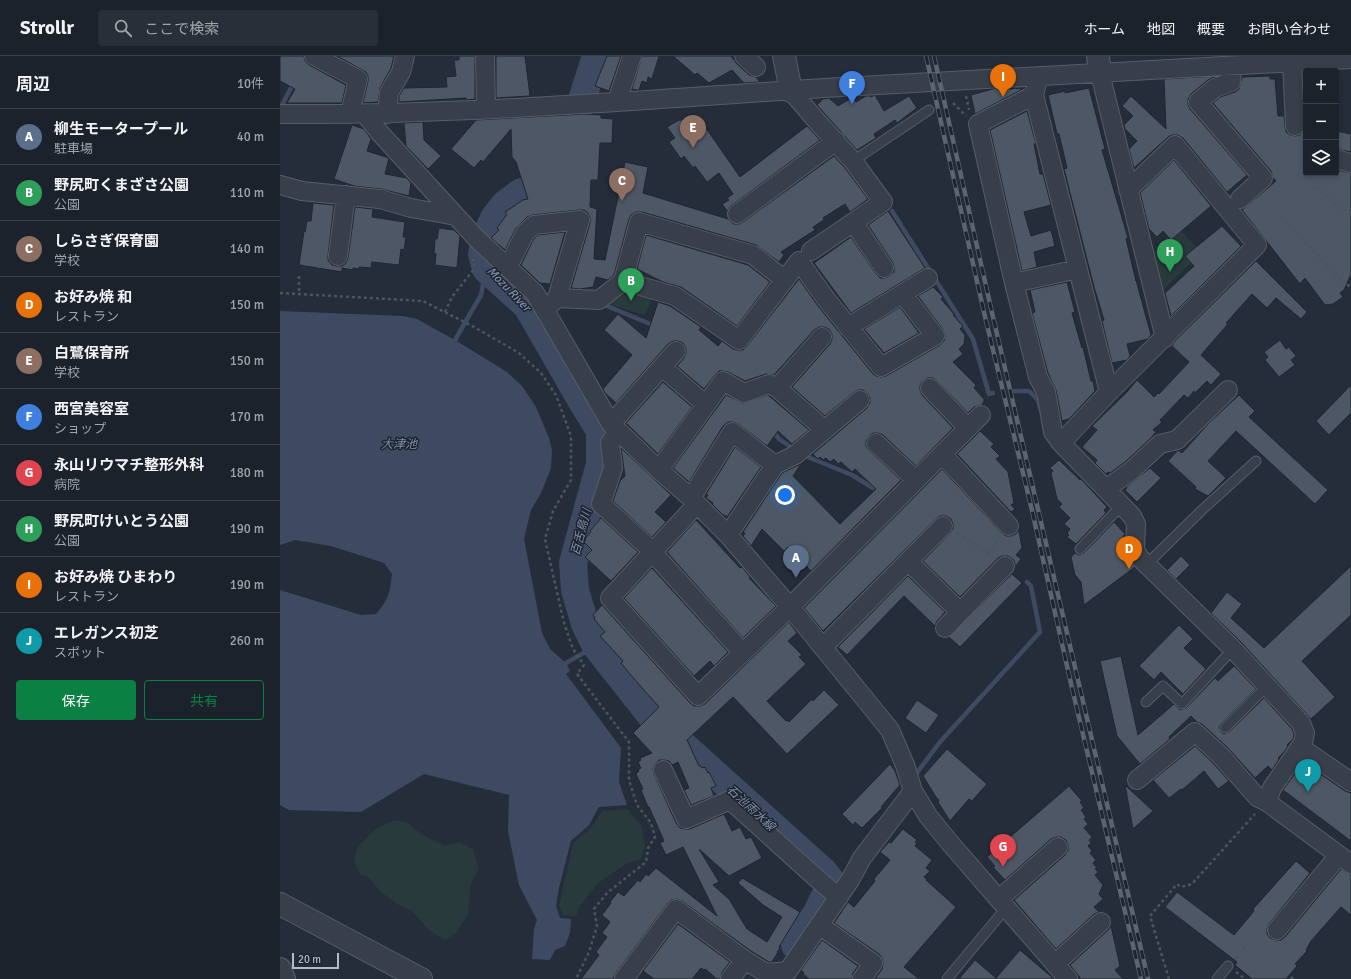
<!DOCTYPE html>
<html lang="ja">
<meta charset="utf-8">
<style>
:root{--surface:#1c222c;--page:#292f38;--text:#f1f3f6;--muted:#a0a4a9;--line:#3a3f48;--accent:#0b8043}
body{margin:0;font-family:Signika,"Noto Sans JP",sans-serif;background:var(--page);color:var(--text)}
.controls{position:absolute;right:12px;top:12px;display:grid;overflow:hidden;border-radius:4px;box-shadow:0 2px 6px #0003}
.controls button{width:36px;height:36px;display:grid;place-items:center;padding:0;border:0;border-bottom:1px solid var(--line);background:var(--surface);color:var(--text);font:20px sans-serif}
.scale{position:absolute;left:12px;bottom:10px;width:47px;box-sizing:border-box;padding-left:4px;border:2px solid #b5bac6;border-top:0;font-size:11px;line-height:14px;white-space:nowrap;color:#b5bac6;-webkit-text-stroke:3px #1e242f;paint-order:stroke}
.you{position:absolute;left:505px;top:439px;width:14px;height:14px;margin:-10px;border:3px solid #fff;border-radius:50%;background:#1a73e8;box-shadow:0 0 0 6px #1a73e833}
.badge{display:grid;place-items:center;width:26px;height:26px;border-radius:50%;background:var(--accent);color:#fff;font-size:13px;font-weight:700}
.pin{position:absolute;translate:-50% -33px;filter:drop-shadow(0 1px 2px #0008)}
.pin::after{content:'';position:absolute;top:21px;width:14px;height:12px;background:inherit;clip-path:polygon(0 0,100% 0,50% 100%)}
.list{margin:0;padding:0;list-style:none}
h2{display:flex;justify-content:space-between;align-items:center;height:52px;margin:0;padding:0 16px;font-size:17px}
h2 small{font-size:13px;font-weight:400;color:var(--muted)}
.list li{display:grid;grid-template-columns:26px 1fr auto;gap:12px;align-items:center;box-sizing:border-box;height:56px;padding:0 16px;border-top:1px solid var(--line)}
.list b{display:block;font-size:15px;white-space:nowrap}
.list p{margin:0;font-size:13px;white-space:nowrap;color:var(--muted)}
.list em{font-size:13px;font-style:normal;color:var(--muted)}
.actions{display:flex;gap:8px;padding:12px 16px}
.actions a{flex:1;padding:9px 0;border:1px solid var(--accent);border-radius:4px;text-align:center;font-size:14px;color:var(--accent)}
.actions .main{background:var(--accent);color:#fff}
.icon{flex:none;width:22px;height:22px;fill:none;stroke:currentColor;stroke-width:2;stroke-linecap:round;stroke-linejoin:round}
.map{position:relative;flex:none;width:1071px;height:923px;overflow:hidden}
header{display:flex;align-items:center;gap:24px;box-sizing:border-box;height:56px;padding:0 20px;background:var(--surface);border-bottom:1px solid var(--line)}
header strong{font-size:19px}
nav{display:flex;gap:22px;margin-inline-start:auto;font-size:14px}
.search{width:280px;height:36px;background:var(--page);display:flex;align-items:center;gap:10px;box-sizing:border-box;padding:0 14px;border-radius:4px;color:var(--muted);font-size:15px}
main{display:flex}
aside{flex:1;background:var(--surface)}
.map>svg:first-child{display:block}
.green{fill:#293a3c}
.water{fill:#3d4a61}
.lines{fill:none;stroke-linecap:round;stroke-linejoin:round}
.stream{stroke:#3d4a61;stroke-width:4.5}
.river{stroke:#3d4a61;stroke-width:28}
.building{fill:#4e5765;stroke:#202631}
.service-casing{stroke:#575d68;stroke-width:11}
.minor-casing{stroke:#575d68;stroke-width:20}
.tertiary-casing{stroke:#575d68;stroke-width:24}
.path{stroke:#47575a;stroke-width:2.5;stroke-dasharray:3 3;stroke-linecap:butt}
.service{stroke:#393f4a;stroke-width:9}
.minor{stroke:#393f4a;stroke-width:18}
.tertiary{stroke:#393f4a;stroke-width:22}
.rail-casing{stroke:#5c6371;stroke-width:4.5}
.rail{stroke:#1e242f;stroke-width:3;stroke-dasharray:9;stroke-linecap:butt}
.labels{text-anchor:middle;stroke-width:3;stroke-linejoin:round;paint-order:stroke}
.water-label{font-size:12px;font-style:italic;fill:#7f8faa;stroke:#1e242f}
</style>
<header>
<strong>Strollr</strong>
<div class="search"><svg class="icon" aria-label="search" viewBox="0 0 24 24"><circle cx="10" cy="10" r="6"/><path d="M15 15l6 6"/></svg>ここで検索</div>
<nav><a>ホーム</a><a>地図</a><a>概要</a><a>お問い合わせ</a></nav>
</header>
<main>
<aside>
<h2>周辺<small>10件</small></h2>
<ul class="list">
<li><span class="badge" style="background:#5c6f8a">A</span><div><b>柳生モータープール</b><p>駐車場</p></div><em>40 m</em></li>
<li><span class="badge" style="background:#2e9e5b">B</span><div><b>野尻町くまざさ公園</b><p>公園</p></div><em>110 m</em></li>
<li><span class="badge" style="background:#8d6e63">C</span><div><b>しらさぎ保育園</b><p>学校</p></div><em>140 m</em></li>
<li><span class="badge" style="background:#e8710a">D</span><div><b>お好み焼 和</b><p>レストラン</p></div><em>150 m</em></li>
<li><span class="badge" style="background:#8d6e63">E</span><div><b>白鷺保育所</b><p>学校</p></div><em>150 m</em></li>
<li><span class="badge" style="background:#3f7fe0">F</span><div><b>西宮美容室</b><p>ショップ</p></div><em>170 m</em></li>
<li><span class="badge" style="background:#e0444e">G</span><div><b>永山リウマチ整形外科</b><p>病院</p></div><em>180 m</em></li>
<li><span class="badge" style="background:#2e9e5b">H</span><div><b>野尻町けいとう公園</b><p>公園</p></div><em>190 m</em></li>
<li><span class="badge" style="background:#e8710a">I</span><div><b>お好み焼 ひまわり</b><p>レストラン</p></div><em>190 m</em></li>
<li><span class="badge" style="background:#0f9aa8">J</span><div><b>エレガンス初芝</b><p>スポット</p></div><em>260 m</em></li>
</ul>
<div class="actions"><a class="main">保存</a><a>共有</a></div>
</aside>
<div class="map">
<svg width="1071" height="923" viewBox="0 0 1071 923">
<rect width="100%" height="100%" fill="#262d3a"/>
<path class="green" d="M898,171L921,197L882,235L873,196Z
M344,233L373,241L365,259L338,251L328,247Z
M347,753L361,769L365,791L360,804L347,807L318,827L299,851L296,860L283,859L279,850L293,787L311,772L322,755Z
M114,764L128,767L142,779L165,790L179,786L193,793L199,813L191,827L188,858L176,877L165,884L150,875L132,855L117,848L100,835L90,822L80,818L74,806L78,790L96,773Z"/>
<path class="water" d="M0,255L123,260L137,263L175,284L227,316L242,330L256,351L269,382L272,394L271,412L261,437L251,454L244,483L262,577L270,593L286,607L290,615L286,618L341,692L339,726L347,749L319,751L309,769L291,785L279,832L276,850L280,862L291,863L290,877L285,890L275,894L270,904L252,903L254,873L257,864L239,829L228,775L229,739L144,718L81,756L9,754L0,749V534L81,559L96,558C108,545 110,536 112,518L104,507L51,490L15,484L0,489Z"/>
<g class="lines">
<path class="stream" d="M0,53L14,26
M612,155L693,283L709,338L713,337
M327,250L375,270
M175,284L201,239L206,213
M734,335H749L758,344L760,352
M492,374L499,383L515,394
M523,399L572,419L593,432
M286,607L316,590
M636,718L660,686L760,576L751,530L747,526"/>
<path class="river" d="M296,76L298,56L316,0
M282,128L276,131L241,136L225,148L214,162L205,182L202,198L206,213L247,250L304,349L320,375V408L293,507L295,534L305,568L316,590L372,661L544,816L552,826L536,858L515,889"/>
</g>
<path class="building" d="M0,0H24L25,5L29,9L66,29L62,47H7L15,33L0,25Z
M57,0H114L111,12L100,32L98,46L83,47L88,25V20L86,16Z
M179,0H195V43L186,44V42L119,46V40L124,32L167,31L166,21L176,20L174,4H179Z
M216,0H245L250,40L216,42Z
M327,0H341L329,35L315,30Z
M362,0H379L372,23L368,21L367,27L362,25L359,34H357L352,33Z
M393,0H451L457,8L469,19L476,21L480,26L464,27L452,14L429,27L417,17L415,19Z
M936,20L928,24L911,38L908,43V48L910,53L967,119L947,136L903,82L898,79H892L888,81L854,112L849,93L857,85L845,73L844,69L853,60L842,50L851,40L886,73L884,23Z
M990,20V23H995L998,60H1004L1005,70L1006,76L1010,79L1015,80L1020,79L1024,74L1026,66V117H1056V114L1071,117V218L1064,234L1060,237L1063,241L1053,248L1045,249L1025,222L1020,228L962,154L996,125L993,122L991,115L933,47L940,41L955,36L959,33L962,21Z
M716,32H720V34L729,32L730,33L736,32L737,33L740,32L741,34L695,58L691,39Z
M809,32L825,93L822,94L848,182L846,183L856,225V224L871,279L868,283L847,288L850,300L847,304L832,307L822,265L824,264L814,231L784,113L787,112L779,78H777L768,39L785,35V37Z
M595,39L604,55L629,40L637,52L617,67L615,64L594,78L596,82L577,94L537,49L543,43L549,42L558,50L573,41L576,46L586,40H590L591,41Z
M747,55L756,88H754L760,118H763L771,149L744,156L751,180L771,174L775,190L754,196L757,211L742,215L710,74Z
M305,58L321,59V62L333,63L332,87H320L318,124H311L310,151L317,153L314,203L325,204L345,106L368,111L363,137L448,163L453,168H459L463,166L554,100L565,112L588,143L570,156L565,148L543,162L544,164L533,171L535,174L501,196L504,199L499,206L476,189L362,156H356L351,159L349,163L334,219L328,224L316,221L313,231L300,233L291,232L310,167V162L308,157L304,154H299L253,159L247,161L236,172L225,194L211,182L219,174L217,172L227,158L225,156L243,144L248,143L236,106L232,101L231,73L203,106L201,104L194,112L171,93L196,64Z
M419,62L460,121L527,70L540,84L451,150L447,155L442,148L449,144L447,142L453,138L439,117L427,126L415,110L413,112L404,100L401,103L389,86L395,82L387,71L399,64H409L412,67Z
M143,66L144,84L161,100L148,113L126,90L124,67Z
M72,69L84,73L91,83L87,95L109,102L105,118L127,122L131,127L129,140L101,133L74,130L54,123Z
M1056,75L1071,78V96L1056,93Z
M894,104L931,150L891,184L883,175L877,181L869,173L860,137Z
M33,147L54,149L48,199V204L52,209L56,210H62L66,207L68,202L75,151L93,153L92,161L125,166L123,181H126L124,194L121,193L119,209L92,206L91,212L79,211V213L73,212V214L62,212V216L19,209L24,175L25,176L27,165H31Z
M608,155L645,212L571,257L534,207L571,181L596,218L600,222H604L610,220L614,216V212L613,207L588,169Z
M942,170L961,190L891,260L885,237L914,210L905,200Z
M159,172L174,174L180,180L177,212L155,209L156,198L154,197L155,183H157Z
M285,176L270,228L260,227L241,209L253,184L258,179Z
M366,179L468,209L490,226L457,270L401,231L383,226L357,213Z
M976,205L1027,256L1021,263L996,242L987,252L972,238L946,267L948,268L921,299L941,318L931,329L927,325L915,337L914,335L908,342L904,339L880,364L882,366L873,374L876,376L871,382L845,406L830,417L828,416L826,418L815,407L817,404L802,391L817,374L812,370L847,336L857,324L874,341L878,337L879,338L909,306L892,290L895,285Z
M519,223L538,250L593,318L596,320L601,321L606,320L660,289L664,285L665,280L663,274L638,240L653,231L663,241L661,243L674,258L673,259L683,270L680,273L685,279L684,288L679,293L683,298L673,306L696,329L694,332L704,343V345L702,349L694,351L688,357L657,325L653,322H648L643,325L640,329V334L642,339L673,372L636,410L603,379L598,377H593L589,380L586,385V390L589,394L621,424L531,515L508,491L504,495L482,473L471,490L463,480L465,477L463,476L502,417L521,408L513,420L560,468L596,433L575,413L572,416L561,406L558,408L554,403L550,406L546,402L543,404L540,401L538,403L533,398L587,352L590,347V342L588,338L583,334H578L574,336L545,360L512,331L550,288L552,283V278L549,273L544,271H539L534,274L494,319L486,318L465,325L448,316L443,315H439L435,319L424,333L397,310L404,302L406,297V292L403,287L398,285H393L388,288L336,347L325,337L323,333L352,299L324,274L338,258L366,282L378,246L390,250L421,271L419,274L438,290L442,285L453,293L458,294H463L467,290Z
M787,226L795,256L792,257L802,292L803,291L811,325H813L815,335L789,363L782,365L776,334L768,317L752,257L755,256L750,234Z
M620,251L639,277L604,297L584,273Z
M1000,284L1006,293L1009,291L1016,300L1011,304L1015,309L999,321L985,304L988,301L984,296Z
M383,326L412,351L378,398L346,367Z
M1071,329V357L1049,379L1036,365Z
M446,339L463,347L488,339L529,374L512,388L498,375L487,390L458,368L453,366H448L443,370L409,426L393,412Z
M959,339L975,355L969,361L1048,434L1035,448L956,375L928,405L946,422L928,440L915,433L916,431L888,405L898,394L902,397L929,367Z
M700,375L714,388L711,391L720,400L716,403L728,416L734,447L731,449L735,453L731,456L677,398Z
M455,391L481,411L447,461L442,458L432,448L433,447L426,442L428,439L426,438Z
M341,392L391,439L375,456L386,466L372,481L333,445L340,425L345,420Z
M779,404L800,424L801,423L827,451L824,454L826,457L796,488L787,481L789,479L787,477L790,473L784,468L790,462L779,451L782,448L777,443L771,417L773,415L770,412Z
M870,412L881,422L857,446L845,434L847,432L846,431Z
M662,413L722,477L726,480H731L736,478L739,474V475L742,492L736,499L741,503L735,511V507L733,503L728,500H722L718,502L680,541L643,505L670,477L673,473V468L671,463L666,460H660L656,463L543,575L524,552Z
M321,462L358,496L331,525L305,501L312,494L304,486L306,484L305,483L311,476L310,475Z
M416,464L460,512L462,511L470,521L469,522L496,550L463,582L387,496Z
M834,466L845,478L843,480L845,483L839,489L855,511L804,549L801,526L795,519L791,501L795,497L799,499L804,497Z
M901,500L910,509L896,523L887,514Z
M1071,510V559L1022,605L1055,641L1031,663L961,586L931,557L947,536L962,548L951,562L984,592Z
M372,512L448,596L434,610L430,605L414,620L344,542Z
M732,518L742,527L680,591L669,581Z
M628,520L665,556L657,565L655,570L624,540L567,599L558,591Z
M322,549L410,647L414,650H420L425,648L509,566L517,577L508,585L522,599L519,601L526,608L487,645L506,665L507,664L509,666L532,643L533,645L544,634L559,649L507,698L453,641L407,684L419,710H421L422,712L425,711L428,717L429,716L436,730L431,732L434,740L411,749L404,734L409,732L398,706L392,709L389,705L384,704H379L375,708L373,713L374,718L396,767L400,772L405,773H410L444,758L452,775L460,771L466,783L471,781L482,802L449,820L419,793L439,826L433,829L449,843L467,873L487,886L502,861L483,849L458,827L462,822L520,856L499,891L500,892L497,896H498L492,906H489L471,895L402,845L397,843L391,844L388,847L336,917L333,923H301L319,899L316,896L327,881L322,877L330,866L322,859L331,847L330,846L338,836L344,840L358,824L360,826L366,818L368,820L376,812L437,860L403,791L386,799L380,787L384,785L369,751H368L361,734L363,733L356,718L359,715L358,714L361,712L358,706L361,704L360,702L372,697L353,677L379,651L349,617L341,607L343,605L320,580L325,576L314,563L315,562L313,559Z
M899,569L913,583L904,592L926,613L903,638L881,616L874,624L859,610Z
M841,600L858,679L894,648L900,654L906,652L935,622L938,625L954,610L976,633L941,668L939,671L941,676L944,678L949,676L984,642L1012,673L1014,678L1013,683L1007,689L1008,690L1004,696L998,702L999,703L992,714L988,710L975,722L948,692L922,668L917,666L911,660L889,681L890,683L860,708L837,680L820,605Z
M637,644L659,659L646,677L625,662Z
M915,690L933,707L949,725L938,733L924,715L902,734L901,733L889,742L873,724Z
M667,693L707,728L692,745L689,743L670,765L658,746L659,744L656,741L643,720Z
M610,708L615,715L620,729L601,751L602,752L582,772L575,766L573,769L562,758Z
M1024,711L1033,718L1036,715L1065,735L1071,737V785L1003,734L1017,715L1020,717Z
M845,729L873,755L853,773Z
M789,730L802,745L800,746L804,752L801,754L806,761L804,763L808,768L804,772L812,781L809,784L811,787L808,790L812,795L810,797L816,804L813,807L817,812L815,813L818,816L815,819L823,829L819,838L823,843L814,851L819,856L814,858L776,893L734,844L785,799L788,794V789L786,784L781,781H776L771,783L725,824L713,811L715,810L707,801Z
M623,773L637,784L635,786L637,787L635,790L652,804L646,812L650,815L644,821L647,823L646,824L676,851L624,911L639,923H595L602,913L603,907L602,902L599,898L554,867L568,846L574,851L595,825L594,823L610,804L600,796L609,786L611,787Z
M1016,805L1030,817L989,868L987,873V878L990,882L996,884H1001L1005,881L1061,813L1071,818V859L1061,851L1031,885L1026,894L1027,895L1015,908L1017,910L1006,923H972L955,909L957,906L885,851L897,836L954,879L974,855L973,853Z
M398,868L450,906L442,916L440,923H437L425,913L424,914L421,912L412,923H374L363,915Z
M831,870L840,910L835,914L843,923H801L790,909L828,874Z
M542,884L578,910L573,917L572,923H529L523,918L524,917L521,914Z
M740,894L774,923H679L695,904L716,922Z"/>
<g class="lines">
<g class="service-casing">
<path id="service" d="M573,105L649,54
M800,493L842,449
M867,508L922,454L976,405
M866,646L883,630L902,648L953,593
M945,672L987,630
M667,923L726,852
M937,923L948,910"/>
</g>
<g class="minor-casing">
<path id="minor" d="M34,0L78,23L70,58
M205,0L206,52
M464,0L476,11
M1012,6L1015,70
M952,10L951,26L935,32L918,46L983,122L960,143
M820,17L885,282
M759,20L754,39L698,68L734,227L758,321L766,336L773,376L781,387L852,460L856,468L855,494L860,502L953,593L1021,667L1025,677L1023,687L992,732L987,746L1071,808
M511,35L535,63L573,105L603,146L531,195
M754,39L829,336
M337,45L352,0
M0,58C181,59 363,44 544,32C719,21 895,12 1071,3
M85,58L100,77L176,160L197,183L255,237L331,368L379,414L411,442L448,479L510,551L593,653L610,674L625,709L633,735L648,760L670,787L788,923
M107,58L109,37L121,16L125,0
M1056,103L1071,107
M0,129L22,135L100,143L131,152L176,160
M457,158L556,85
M574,167L604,212
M58,200L66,139
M228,211L245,177L254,169L300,164L277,242
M343,225L359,166L473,199L505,224
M734,227L798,213
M265,254L277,242L319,244L343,225L395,240L459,284L519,205L546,243L601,311L655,280L623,238
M568,271L648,222
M382,311L426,349
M497,332L542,281
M650,332L688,372
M331,368L396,295
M338,376L330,387L333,412L321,448L367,490L463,597
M596,387L636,424
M781,387L829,336L977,189L895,89L848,134
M662,398L729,470
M379,414L443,325L464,337L489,328L497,332L545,374
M826,433L852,414L880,388L897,384L948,334
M411,442L452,376L495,409L515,399L521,394L580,344
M417,448L330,542L418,640L510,551L701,359
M448,479L495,409
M628,505L680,556
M665,572L725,510
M543,591L663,470
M1020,691L1071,726
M383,714L406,763L450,744L543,828L559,841
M857,724L915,676L941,700L977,741L987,746
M719,843L778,791
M539,869L593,907L582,923
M997,874L1059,799
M775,908L821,866
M344,923L396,853L465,904L486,917L508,915L570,824L582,802L633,735
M450,923L465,904"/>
</g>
<g class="tertiary-casing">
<path id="tertiary" d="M504,0L511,35
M818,0L820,17
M0,848L141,923
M0,913L4,923"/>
</g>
<path class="path" d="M686,40L689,54
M673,47L686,60
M1036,131L1060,152L1071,157
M1000,160L1066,228L1071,231
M19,220V238
M0,237L143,245L194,271L239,297L261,317L276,339L291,380V424L273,455L265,483L284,567L293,593L304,609L297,618L349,686V724L357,749L371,767L375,781L368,792L366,806L327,837L314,853L317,870L309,896L296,923
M165,256L172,241L194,213L193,203
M677,477L712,500
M708,497L719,482
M955,902L967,887
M956,916L965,923
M889,923L870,860L897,828L901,831L912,828L975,758
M1011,923L1013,921"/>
<use href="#service" class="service"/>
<use href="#minor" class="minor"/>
<use href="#tertiary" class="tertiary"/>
<g class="rail-casing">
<path id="rail" d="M646,0L706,265L751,450L792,632L861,923
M654,0L713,261L868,923"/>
</g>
<use href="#rail" class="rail"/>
</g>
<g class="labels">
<g class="water-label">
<text transform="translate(229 233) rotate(46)" y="4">Mozu River</text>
<text x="119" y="392">大津池</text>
<text transform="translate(301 476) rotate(-75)" y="4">百舌鳥川</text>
<text transform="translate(471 752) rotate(43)" y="4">石池雨水線</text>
</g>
</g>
</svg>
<div class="controls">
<button>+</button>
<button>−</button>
<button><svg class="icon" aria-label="layers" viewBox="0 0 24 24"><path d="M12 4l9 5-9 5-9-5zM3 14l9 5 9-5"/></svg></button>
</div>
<div class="scale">20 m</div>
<div class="you"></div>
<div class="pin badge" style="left:516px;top:522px;background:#5c6f8a">A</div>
<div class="pin badge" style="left:351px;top:245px;background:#2e9e5b">B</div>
<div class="pin badge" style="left:342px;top:145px;background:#8d6e63">C</div>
<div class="pin badge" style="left:849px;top:513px;background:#e8710a">D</div>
<div class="pin badge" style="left:413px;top:92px;background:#8d6e63">E</div>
<div class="pin badge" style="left:572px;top:48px;background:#3f7fe0">F</div>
<div class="pin badge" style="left:723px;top:811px;background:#e0444e">G</div>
<div class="pin badge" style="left:890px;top:216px;background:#2e9e5b">H</div>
<div class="pin badge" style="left:723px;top:41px;background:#e8710a">I</div>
<div class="pin badge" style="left:1028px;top:736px;background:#0f9aa8">J</div>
</div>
</main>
